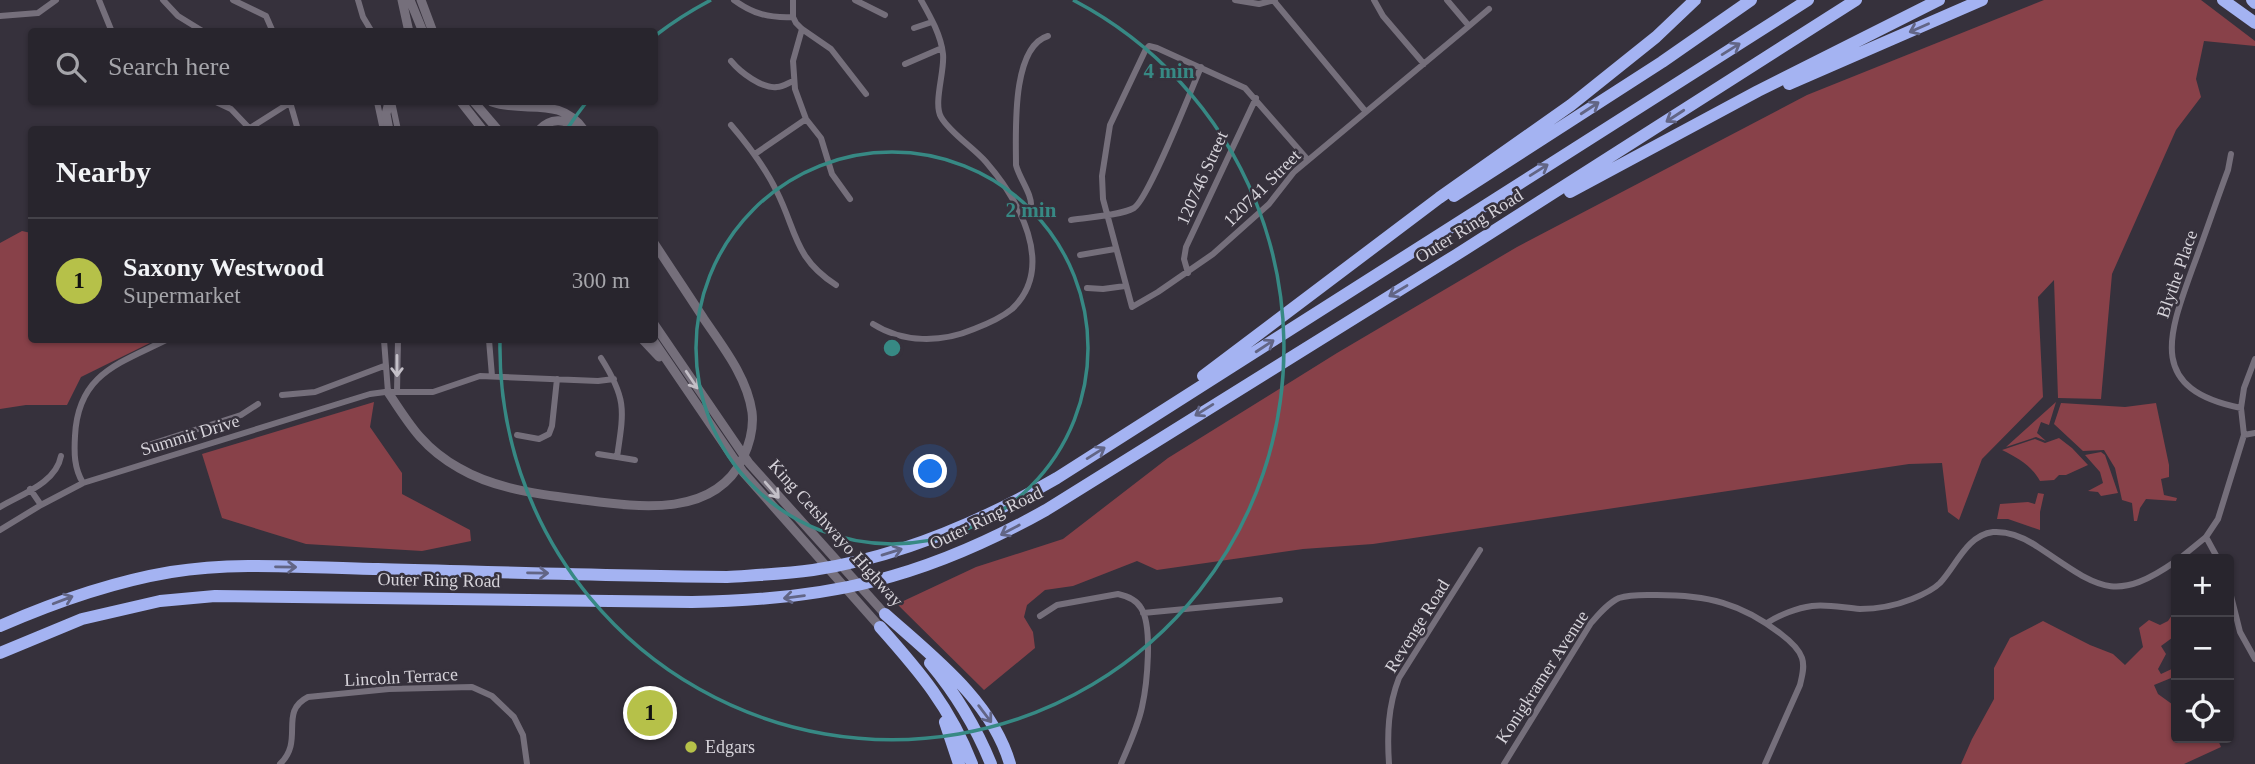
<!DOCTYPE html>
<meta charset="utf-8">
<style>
:root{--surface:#28252d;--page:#302d35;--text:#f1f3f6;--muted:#a5a5aa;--line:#444249;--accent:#b6c149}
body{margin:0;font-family:"Times New Roman",serif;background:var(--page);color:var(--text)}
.controls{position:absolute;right:21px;bottom:21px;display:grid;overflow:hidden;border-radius:7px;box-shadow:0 2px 5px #0004}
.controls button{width:63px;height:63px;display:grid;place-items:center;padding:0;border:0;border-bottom:2px solid var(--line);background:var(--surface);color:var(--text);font:35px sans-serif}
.you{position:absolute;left:931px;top:472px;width:24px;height:24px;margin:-18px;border:5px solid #fff;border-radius:50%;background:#1a73e8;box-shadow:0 0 0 10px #1a73e833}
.badge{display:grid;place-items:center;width:46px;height:46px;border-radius:50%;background:var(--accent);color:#111;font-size:23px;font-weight:700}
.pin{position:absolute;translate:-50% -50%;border:4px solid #fff;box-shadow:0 2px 7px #0006}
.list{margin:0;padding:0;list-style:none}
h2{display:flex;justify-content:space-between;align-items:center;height:91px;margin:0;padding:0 28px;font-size:30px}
h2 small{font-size:23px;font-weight:400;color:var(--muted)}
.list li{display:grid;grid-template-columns:46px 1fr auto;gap:21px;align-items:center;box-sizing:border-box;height:126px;padding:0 28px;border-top:2px solid var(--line)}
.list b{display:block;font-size:26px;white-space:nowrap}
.list p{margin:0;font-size:23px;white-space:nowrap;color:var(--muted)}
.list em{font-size:23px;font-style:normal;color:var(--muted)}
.icon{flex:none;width:38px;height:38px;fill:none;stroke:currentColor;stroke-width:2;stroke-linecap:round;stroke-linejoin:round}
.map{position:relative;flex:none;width:2255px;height:764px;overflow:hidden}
.search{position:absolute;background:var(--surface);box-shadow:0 2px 5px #0004;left:28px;top:28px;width:630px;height:77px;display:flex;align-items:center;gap:18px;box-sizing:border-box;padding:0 24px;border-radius:7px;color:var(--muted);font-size:26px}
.panel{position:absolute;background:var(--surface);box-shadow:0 2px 5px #0004;left:28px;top:126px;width:630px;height:217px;border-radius:7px}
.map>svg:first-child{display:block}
.green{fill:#884149}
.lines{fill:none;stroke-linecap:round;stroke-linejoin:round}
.street{stroke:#756f7b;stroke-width:6}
.secondary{stroke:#756f7b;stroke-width:9}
.highway{stroke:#a4b3f2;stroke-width:12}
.oneway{stroke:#626585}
.oneway2{stroke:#c3bfc7}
.ring{fill:none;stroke:#378984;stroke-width:3.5}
.poi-dot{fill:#b6c149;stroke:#36313c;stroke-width:2.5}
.labels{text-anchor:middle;stroke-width:5;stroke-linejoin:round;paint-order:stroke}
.street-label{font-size:18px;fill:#d6d3da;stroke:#36313c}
.poi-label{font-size:18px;fill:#d6d3da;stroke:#36313c;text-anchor:start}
.centre{fill:#378984;stroke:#36313c;stroke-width:3.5}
.ring-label{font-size:21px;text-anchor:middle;font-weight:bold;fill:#378984;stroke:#36313c;stroke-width:5;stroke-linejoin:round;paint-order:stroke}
</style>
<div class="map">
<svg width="2255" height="764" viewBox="0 0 2255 764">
<rect width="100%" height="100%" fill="#36313c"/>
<path class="green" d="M2044,0H2201L2255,41V46L2204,41L2196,79L2201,97L2176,130L2112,274L2101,399L2058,398L2054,280L2038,297L2043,397L1982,459L1959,520L1948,512L1942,463L1909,464L1373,544L1303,549L1157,570L1137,561L1073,586L1045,590L1027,605L1024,617L1033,632L1035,648L984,690L897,604L976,567L1063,539L1168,458L1337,353L1517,247L1807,95Z
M22,231L31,233L32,340H156L81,377L67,405H26L0,409V243Z
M374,402L370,427L402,473V494L470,530L471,541L422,551L306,544L222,518L202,454Z
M2056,402L2049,425L2041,422L2037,433L2046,441L2036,437L2006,447Z
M2061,403L2125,407L2156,403L2169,465V477L2161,479L2164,495L2177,498L2176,501L2146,499L2140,508L2137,521H2134L2132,503L2122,500L2115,468L2104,450L2083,451L2054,424Z
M2059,438L2072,448L2088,465L2066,475H2059L2054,480L2040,481C2032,466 2018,458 2002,450L2035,439L2045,443Z
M2101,452L2105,455L2118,493L2101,496L2098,492L2088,491L2103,483L2100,472L2085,455Z
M2038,493L2044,494L2040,512V530L2008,519H1997L2000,504L2028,502L2035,504Z
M2176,609V635L2161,646L2166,654L2158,669L2161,674L2176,667V676L2154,685L2158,694L2176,707V738H2217L2221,747L2184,764H1961L1972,739L1994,699V668L2010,638L2043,621L2090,645L2113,654L2125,665L2143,647L2139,628L2149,620L2160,625L2168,621Z"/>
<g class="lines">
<path class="street" d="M99,0L112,32
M163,0L178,16L204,32
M233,0L266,16L273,32
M358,0L363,17L372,32
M734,0C753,14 769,18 793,17
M793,0V17L796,23L802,29L831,49L866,94
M855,0L885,15
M1235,0L1259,4L1275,0
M1374,0L1383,16L1424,64
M1447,0L1469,26
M1274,1L1366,112
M0,16L38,13L56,0
M914,28L932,22
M802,29L793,61L795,89L806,119L821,138L832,174L850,199
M731,61C740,72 762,89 777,87C783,87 788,83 793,81
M905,64L942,48
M216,102L231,109L251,130
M290,102L298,130
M377,102L383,130
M392,102L398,130
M731,125C749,146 765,167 777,192C797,232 794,258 836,285
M250,128L291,102
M755,154L806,119
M2231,154L2228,170C2216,202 2205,235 2193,267C2168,336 2147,389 2241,408
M1308,160L1245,88L1157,48L1149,46L1146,49L1110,125L1102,176L1103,199L1132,307L1158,292L1213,254L1269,204L1294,172L1469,26L1489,9
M1022,214L1031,208C1033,195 1019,178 1016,165C1016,133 1011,47 1048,36
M1071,220C1088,217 1119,216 1134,208C1149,198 1191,90 1201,67
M1080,255L1115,249
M1188,273L1184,259L1186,247L1256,98
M1087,288L1103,289L1125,286
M873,324C903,343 941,343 974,329C987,324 1001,318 1012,309C1057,266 1018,199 986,162C973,147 950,133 941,117C933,103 945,71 943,54C941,35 930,16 921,0
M384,340L388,392
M489,340L492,376
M601,358C627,399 624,410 617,457L635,460
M397,392L398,340
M282,395L315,392L384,366
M517,435L539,439L549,434L552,426L557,379
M2244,435L2255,433
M145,446L241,415L258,404
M598,454L617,457
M83,483C74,468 74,453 75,436C78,374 118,364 166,340
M30,489L41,505
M0,507C22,494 56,483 61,456
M0,530L41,505L83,483L370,394L385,392H433L480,376L598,381L614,379
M2206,537L2218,559
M2179,559L2206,537L2218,519L2244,435L2241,408L2244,388L2255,359
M2229,588L2240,632L2255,659
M1143,613L1280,600
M1040,616L1057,605L1118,594C1127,596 1136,599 1141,608C1153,626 1147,685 1142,707C1138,726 1129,745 1121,764
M1767,623C1779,615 1797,608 1812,606C1828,604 1844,608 1860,609C1877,609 1897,605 1912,599C1922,595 1933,590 1940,583C1956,566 1967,535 1993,532C2009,531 2025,538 2038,547C2096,585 2112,606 2176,561
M280,764C305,740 278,712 308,697L389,689L472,687L492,696L514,717L523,735L527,764
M1389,764C1387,734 1388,706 1399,678L1480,550
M1504,764L1591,623C1599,614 1608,603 1619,598C1631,594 1645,595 1657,595C1707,595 1741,603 1781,634C1789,640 1799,649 1802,658C1805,667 1802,676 1800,685L1765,764"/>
<path class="secondary" d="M402,0L409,32
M410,0L423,32
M421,0L433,32
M389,102L386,114L389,130
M461,102L483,130
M474,102L498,130
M492,102C525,114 560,95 584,130
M539,130C550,118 565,118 577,128
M654,324L749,463L885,614
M643,340L659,357
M653,340L743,472L880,627
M388,392C409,424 423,448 459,468C493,488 536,494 576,499C631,506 713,521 743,458C750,443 754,429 752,412C747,377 723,347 704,319C688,294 671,269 654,243"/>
<path class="highway" d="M2223,0L2255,23
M2252,0L2255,3
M1789,84L1982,0
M1570,192L1758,91L1939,0
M1454,196L1662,62L1751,0
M1203,376L1439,198L1571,105L1656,37L1695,0
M885,614C932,656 992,701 1010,764
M0,626C55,602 111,582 171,572C239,561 309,568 378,569C494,572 611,576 727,577C756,575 784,574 813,570C900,557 981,522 1057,478L1808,0
M880,627C920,672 950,707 972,764
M0,653L82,619L160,601L215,596L692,602C830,600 925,578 1046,510L1456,255L1856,0
M930,663C956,694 976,727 991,764
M945,722L959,764"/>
</g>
<defs><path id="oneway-shaft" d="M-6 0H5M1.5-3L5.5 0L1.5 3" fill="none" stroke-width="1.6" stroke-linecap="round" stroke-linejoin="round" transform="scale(1.75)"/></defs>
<g class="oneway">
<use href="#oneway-shaft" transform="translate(1919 28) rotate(156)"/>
<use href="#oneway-shaft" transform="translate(1731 49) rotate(-32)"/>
<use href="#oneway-shaft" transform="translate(1590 108) rotate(-33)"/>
<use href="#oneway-shaft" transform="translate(1675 116) rotate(147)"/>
<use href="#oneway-shaft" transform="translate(1539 170) rotate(-32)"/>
<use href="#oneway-shaft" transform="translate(1398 291) rotate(149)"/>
<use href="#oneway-shaft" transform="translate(1265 346) rotate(-33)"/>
<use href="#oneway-shaft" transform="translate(1204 410) rotate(148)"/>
<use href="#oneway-shaft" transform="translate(1096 453) rotate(-32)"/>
<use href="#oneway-shaft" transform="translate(1010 530) rotate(152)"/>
<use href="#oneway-shaft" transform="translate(892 552) rotate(-17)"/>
<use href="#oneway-shaft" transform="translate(286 567) rotate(1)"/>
<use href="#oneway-shaft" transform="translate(538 573) rotate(1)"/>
<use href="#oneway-shaft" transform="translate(794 597) rotate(173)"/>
<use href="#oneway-shaft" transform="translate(63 600) rotate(-21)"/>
<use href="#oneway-shaft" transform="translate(985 714) rotate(53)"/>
</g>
<g class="oneway2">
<use href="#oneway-shaft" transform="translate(397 366) rotate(90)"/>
<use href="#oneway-shaft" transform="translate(692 380) rotate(56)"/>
<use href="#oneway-shaft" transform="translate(772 490) rotate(49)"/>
</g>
<g class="ring">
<circle cx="892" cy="348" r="196"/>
<path d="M567 129A392 392 0 0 1 585 104M656 35A392 392 0 0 1 711 0M1073 0A392 392 0 1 1 500 341"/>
</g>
<circle class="poi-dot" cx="691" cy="747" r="7"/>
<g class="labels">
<g class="street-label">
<text transform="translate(1202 178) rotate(-66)" y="6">120746 Street</text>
<text transform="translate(1262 188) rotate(-45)" y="6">120741 Street</text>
<text transform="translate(1469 226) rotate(-32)" y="6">Outer Ring Road</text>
<text transform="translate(2177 274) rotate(-71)" y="6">Blythe Place</text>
<text transform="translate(190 435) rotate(-17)" y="6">Summit Drive</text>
<text transform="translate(986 518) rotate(-26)" y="6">Outer Ring Road</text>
<text transform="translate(836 533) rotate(48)" y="6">King Cetshwayo Highway</text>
<text transform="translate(439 580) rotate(1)" y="6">Outer Ring Road</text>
<text transform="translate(1417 626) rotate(-58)" y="6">Revenge Road</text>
<text transform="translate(401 677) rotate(-3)" y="6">Lincoln Terrace</text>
<text transform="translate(1542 677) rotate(-57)" y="6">Konigkramer Avenue</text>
</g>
<g class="poi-label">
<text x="705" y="753">Edgars</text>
</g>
</g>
<circle cx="892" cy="348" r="10" class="centre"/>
<g class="ring-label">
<text x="1169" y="78">4 min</text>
<text x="1031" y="217">2 min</text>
</g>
</svg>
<div class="controls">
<button>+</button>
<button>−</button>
<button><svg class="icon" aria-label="locate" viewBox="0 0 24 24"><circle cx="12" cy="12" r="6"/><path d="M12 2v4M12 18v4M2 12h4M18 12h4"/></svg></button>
</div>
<div class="you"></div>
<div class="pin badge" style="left:650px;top:713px">1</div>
<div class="search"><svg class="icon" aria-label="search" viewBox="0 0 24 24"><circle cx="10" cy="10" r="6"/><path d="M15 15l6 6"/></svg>Search here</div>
<section class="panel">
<h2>Nearby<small></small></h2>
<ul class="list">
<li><span class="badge">1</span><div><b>Saxony Westwood</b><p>Supermarket</p></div><em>300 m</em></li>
</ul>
</section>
</div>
